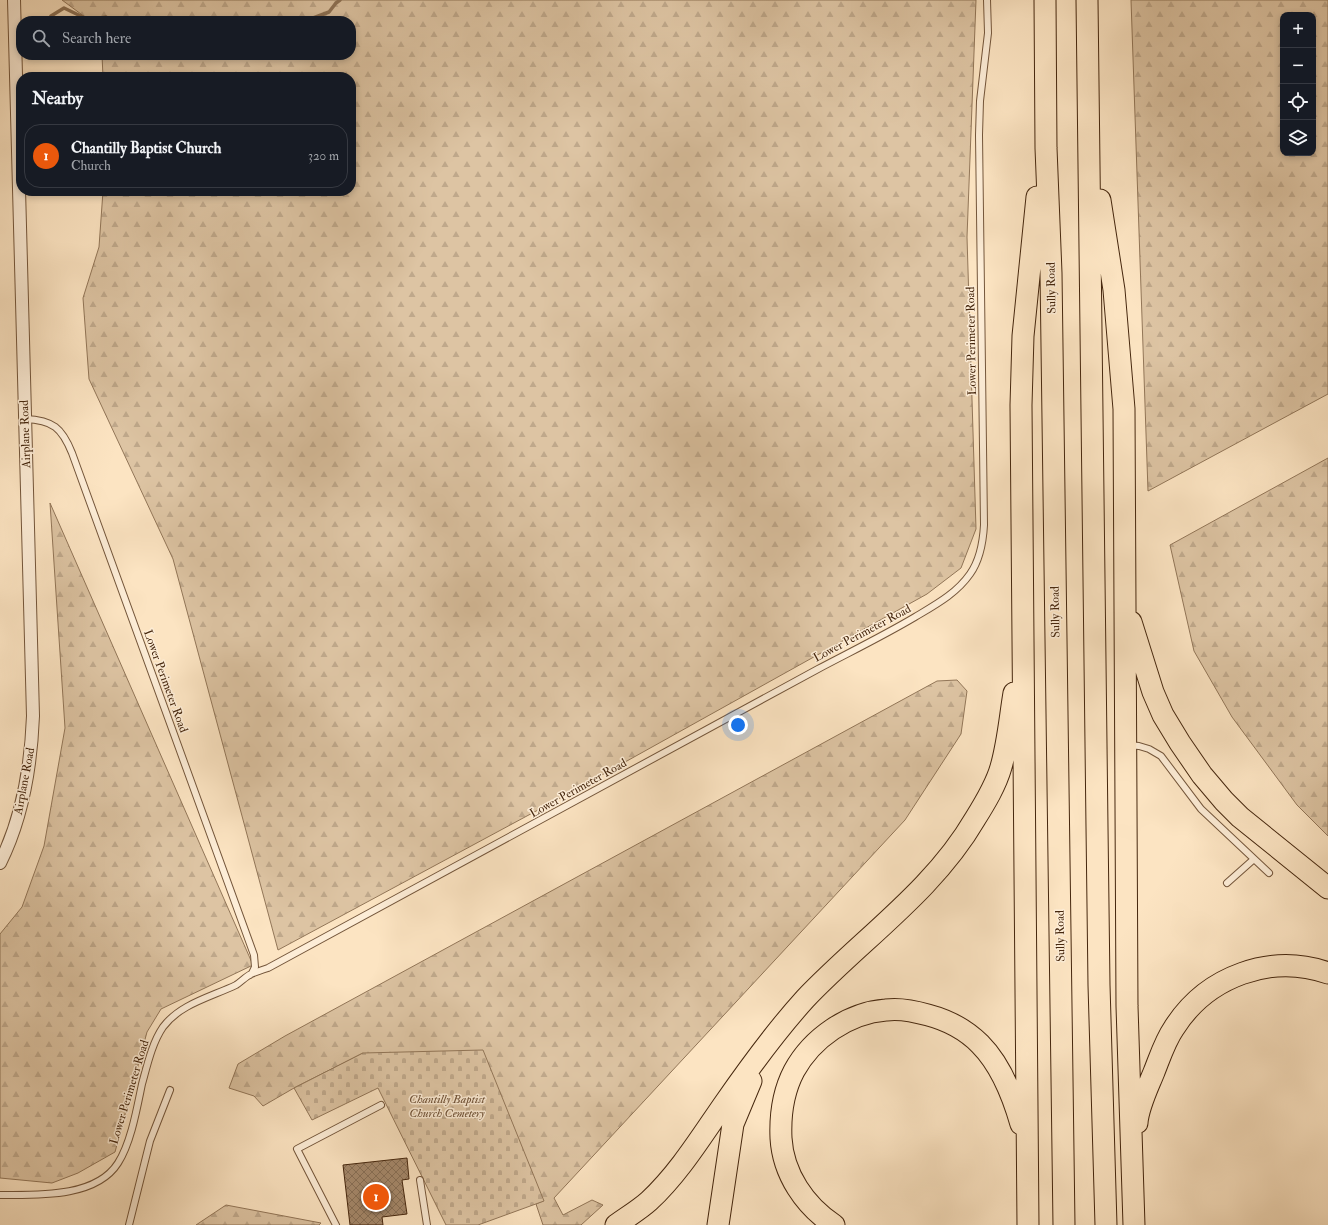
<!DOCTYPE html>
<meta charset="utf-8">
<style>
:root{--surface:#171b24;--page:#242831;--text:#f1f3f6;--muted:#9ea1a6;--line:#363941;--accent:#ea580c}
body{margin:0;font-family:"IM FELL Double Pica",serif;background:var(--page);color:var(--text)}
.controls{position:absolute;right:12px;top:12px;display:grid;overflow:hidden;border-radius:8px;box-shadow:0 2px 6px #0003}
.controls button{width:36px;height:36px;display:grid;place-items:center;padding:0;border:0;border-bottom:1px solid var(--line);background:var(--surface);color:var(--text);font:20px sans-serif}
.you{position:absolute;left:738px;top:725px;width:14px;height:14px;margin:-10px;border:3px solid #fff;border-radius:50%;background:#1a73e8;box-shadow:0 0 0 6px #1a73e833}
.badge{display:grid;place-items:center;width:26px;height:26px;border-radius:50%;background:var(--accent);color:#fff;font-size:13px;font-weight:700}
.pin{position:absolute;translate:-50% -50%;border:2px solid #fff;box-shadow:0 1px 4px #0006}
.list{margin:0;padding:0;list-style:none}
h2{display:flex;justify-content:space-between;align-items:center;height:52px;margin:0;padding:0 16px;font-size:17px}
h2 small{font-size:13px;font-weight:400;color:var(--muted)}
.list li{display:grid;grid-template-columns:26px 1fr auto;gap:12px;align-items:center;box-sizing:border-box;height:64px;margin:0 8px 8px;padding:0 8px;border:1px solid var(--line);border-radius:16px}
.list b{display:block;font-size:15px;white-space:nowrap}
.list p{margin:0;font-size:13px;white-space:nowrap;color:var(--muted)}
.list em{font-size:13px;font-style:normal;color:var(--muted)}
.icon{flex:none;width:22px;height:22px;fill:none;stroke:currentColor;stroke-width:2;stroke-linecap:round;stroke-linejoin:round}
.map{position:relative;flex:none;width:1328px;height:1225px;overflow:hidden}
.search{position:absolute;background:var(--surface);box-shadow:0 2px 6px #0003;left:16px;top:16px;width:340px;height:44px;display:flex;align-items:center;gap:10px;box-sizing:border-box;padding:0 14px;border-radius:16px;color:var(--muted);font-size:15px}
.panel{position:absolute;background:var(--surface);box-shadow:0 2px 6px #0003;left:16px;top:72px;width:340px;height:124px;border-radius:16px}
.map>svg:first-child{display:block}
.forest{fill:url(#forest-firs);stroke:#927658;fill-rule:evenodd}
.cemetery{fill:url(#cemetery-stones);stroke:#927658}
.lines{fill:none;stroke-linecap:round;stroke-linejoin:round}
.stream{stroke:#8e7255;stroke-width:3.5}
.building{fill:url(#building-cross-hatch);stroke:#46270e}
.lane-casing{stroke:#74563b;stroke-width:8}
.street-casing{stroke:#74563b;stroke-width:14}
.highway-casing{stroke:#46270e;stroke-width:23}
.lane{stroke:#fdedd7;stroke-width:6}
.street{stroke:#fdedd7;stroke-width:12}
.highway{stroke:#fce4c2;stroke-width:21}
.labels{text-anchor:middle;stroke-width:3;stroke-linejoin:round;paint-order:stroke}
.street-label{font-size:12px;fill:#46270e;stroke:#fdedd7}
.park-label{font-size:12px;font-style:italic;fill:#6c4e33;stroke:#fdedd7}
</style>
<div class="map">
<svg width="1328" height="1225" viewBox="0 0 1328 1225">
<defs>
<pattern id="forest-firs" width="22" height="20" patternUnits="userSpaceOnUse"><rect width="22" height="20" fill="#ddc4a3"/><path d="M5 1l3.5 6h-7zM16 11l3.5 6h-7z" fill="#bfa88b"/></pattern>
<pattern id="cemetery-stones" width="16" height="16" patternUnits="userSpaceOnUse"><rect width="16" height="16" fill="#ddc4a3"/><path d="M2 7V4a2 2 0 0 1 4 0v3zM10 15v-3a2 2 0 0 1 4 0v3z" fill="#bfa88b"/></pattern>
<pattern id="building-cross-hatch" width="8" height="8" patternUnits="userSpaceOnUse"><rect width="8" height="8" fill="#a5896c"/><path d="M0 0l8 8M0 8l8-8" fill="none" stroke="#887057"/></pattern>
</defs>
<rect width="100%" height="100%" fill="#fce4c2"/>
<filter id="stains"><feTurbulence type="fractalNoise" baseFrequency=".005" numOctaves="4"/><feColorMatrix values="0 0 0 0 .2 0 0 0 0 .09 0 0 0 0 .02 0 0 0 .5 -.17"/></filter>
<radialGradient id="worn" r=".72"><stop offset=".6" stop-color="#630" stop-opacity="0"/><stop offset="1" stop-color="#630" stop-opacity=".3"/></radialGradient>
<path class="forest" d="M62,0H976L967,237L976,529L961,568L927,594L564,796L278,950L173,559L89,379L83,298L99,247L103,191H351V77H103L102,55H351V21H94L89,20Z
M1131,0H1328V394L1148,491ZM1283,15H1313V153H1283Z
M1328,458V836L1297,805L1232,717L1194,651L1170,545Z
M50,503L253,965L161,1009L147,1032L115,1152L78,1173L52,1183L0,1178V934L22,907L44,846L65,728Z
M957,680L967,691L961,734L905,820L554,1198L563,1215L592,1200L603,1205L581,1225H543L536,1204L543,1201L363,1053L294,1088L263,1106L254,1096L229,1088L238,1064L285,1036L937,681Z
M226,1205L321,1223L319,1225H196Z"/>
<path class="cemetery" d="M483,1050L544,1201L478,1225H446L378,1088L312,1120L294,1088L363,1053Z"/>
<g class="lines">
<path class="stream" d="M51,16L64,8L89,20L106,17L110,21
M276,21L290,18L308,20L329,12L336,3L340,0"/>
</g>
<path class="building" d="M407,1158L409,1179L402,1180L407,1214L382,1217L383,1225H350L343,1165Z"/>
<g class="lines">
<g class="lane-casing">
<path id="lane" d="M25,419C53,420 62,428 72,453L254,955L255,967L252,973L250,975
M1128,745L1139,746L1149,749L1161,756L1201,809L1269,873
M1227,883L1254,859
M420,1180L427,1225
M0,1195C37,1195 96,1198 118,1163C131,1143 137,1108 142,1084C147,1066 152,1043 163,1027C180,1004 211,997 236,985C241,982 245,977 251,974C256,972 262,970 268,968L818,669C850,652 883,636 915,617C935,605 956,594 970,574C980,560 983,543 984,525L979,135L980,101L988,33L987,0
M129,1225L150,1141L170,1090
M336,1225L297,1149L381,1105"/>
</g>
<g class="street-casing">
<path id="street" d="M0,863C23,817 31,767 33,716L14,0"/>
</g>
<g class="highway-casing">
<path id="highway" d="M1045,0L1046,148L1051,273L1064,1225
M1087,0L1097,827L1099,985L1106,1225
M1100,200L1114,290L1124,409L1127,1006L1134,1225
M1131,622L1153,692L1163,715L1180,743L1202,775L1224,801L1240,817L1328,888
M1137,1123C1138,1107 1148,1087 1154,1072C1160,1057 1165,1041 1174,1028C1207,976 1271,953 1328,973
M616,1225C627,1217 639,1210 649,1201C679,1173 701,1137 724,1104C749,1068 775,1032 805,999C862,939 933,891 975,819C985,803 996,785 1001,767C1008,743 1010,717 1014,693
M718,1225L733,1124L751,1081
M834,1225C805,1206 783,1174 781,1138C780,1115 783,1092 794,1071C812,1038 848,1013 886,1010C900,1008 914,1011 928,1015C947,1020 966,1030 980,1044C1001,1065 1013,1096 1021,1124
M1028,1225L1021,405L1023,336L1037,197"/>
</g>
<use href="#lane" class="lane"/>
<use href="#street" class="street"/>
<use href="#highway" class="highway"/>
</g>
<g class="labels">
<g class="street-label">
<text transform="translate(1051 288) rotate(-91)" y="4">Sully Road</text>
<text transform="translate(971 341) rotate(-91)" y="4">Lower Perimeter Road</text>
<text transform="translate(25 434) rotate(-92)" y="4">Airplane Road</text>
<text transform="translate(1055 612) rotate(-91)" y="4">Sully Road</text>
<text transform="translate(862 633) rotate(-28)" y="4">Lower Perimeter Road</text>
<text transform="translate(166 681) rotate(70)" y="4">Lower Perimeter Road</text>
<text transform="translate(24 781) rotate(-79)" y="4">Airplane Road</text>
<text transform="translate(578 788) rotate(-29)" y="4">Lower Perimeter Road</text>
<text transform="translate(1060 936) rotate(-91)" y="4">Sully Road</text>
<text transform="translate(129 1092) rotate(-73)" y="4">Lower Perimeter Road</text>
</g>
<g class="park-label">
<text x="447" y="1103">Chantilly Baptist<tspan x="447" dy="14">Church Cemetery</tspan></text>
</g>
</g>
<rect width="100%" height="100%" filter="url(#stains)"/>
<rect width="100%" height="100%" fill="url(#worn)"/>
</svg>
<div class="controls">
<button>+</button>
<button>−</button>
<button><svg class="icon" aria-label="locate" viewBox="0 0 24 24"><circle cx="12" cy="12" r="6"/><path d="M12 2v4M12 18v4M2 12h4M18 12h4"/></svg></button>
<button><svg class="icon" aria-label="layers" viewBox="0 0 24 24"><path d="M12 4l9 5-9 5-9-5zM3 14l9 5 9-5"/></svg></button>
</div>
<div class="you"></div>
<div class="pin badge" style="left:376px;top:1197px">1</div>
<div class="search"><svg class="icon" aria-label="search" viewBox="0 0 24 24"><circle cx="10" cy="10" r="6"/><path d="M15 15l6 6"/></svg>Search here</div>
<section class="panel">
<h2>Nearby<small></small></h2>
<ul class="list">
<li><span class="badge">1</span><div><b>Chantilly Baptist Church</b><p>Church</p></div><em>320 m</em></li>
</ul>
</section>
</div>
